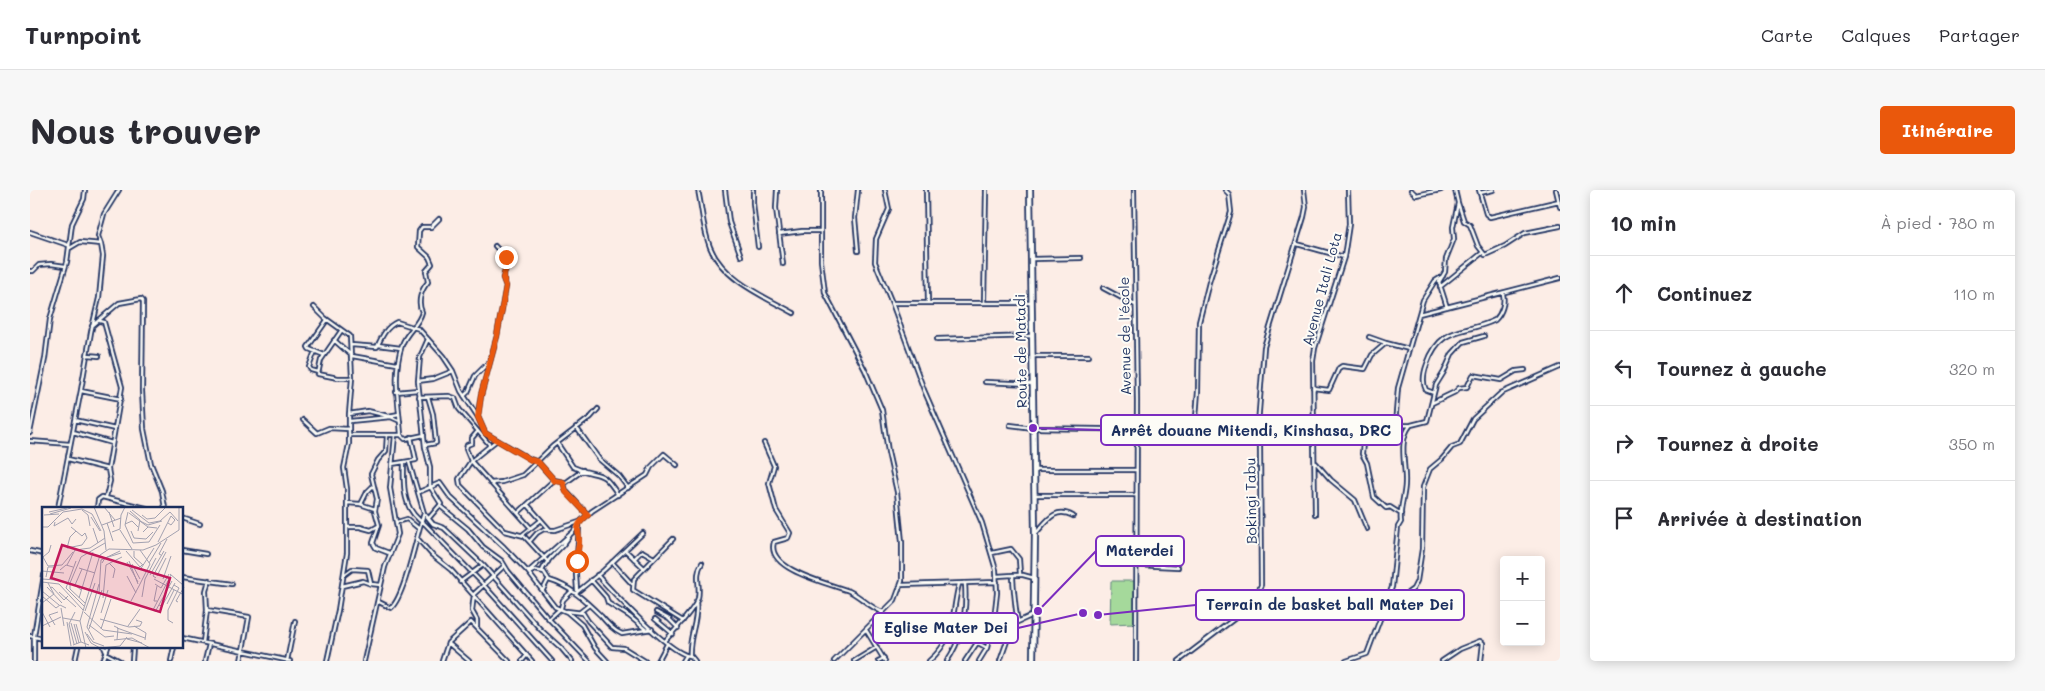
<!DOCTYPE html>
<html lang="fr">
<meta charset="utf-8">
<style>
:root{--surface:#fff;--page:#f7f7f7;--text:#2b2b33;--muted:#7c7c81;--line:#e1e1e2;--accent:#ea580c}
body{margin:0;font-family:Mali,sans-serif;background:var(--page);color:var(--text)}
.controls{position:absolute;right:15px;bottom:15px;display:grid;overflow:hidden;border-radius:5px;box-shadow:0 2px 12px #0003}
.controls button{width:45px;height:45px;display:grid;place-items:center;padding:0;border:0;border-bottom:1px solid var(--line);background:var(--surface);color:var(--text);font:25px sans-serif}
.stop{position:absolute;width:15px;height:15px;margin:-11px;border:4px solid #ea580c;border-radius:50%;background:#fff}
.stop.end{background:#ea580c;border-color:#fff;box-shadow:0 1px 5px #0008}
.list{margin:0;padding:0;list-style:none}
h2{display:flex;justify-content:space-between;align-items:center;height:65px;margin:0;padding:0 20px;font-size:21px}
h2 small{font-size:16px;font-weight:400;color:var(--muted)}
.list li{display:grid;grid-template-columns:32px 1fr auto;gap:15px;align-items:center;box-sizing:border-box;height:75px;padding:0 20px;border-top:1px solid var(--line)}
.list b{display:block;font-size:19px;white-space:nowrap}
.list em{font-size:16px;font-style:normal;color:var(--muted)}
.icon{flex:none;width:28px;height:28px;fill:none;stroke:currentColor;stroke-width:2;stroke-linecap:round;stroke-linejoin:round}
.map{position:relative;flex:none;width:1530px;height:471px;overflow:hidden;border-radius:5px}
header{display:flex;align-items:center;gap:30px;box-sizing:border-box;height:70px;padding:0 25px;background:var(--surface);border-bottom:1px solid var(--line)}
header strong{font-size:24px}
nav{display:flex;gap:28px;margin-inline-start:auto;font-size:18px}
.intro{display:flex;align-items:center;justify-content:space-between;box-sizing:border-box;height:120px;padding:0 30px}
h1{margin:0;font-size:35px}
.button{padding:12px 22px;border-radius:5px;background:var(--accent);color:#fff;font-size:18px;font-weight:700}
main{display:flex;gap:30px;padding:0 30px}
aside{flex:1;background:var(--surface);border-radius:5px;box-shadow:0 2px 12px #0003}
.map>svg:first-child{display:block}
.green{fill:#a5d99b;stroke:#60847c}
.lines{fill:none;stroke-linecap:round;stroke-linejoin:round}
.minor-casing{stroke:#1b2f5e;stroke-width:6}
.trunk-casing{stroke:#1b2f5e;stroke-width:8}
.minor{stroke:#fdfcf7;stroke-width:2.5}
.trunk{stroke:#fdfcf7;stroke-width:4.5}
.route{stroke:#ea580c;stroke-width:6}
.labels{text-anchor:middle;stroke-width:4;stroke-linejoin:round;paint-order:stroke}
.street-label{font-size:14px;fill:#1b2f5e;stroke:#fdfcf7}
.inset-road{fill:none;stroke:#a2a1b0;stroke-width:1}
.view{fill:#c2185b;fill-opacity:0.15;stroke:#c2185b;stroke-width:2.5}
.inset-edge{fill:none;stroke:#1b2f5e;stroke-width:2.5}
.leader{fill:none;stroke:#7b2cbf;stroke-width:2}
.callout-dot{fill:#7b2cbf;stroke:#fdfcf7;stroke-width:2}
.callout{fill:#fdfcf7;stroke:#7b2cbf;stroke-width:2}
.callout-label{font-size:15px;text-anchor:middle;font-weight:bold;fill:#1b2f5e}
</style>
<header>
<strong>Turnpoint</strong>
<nav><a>Carte</a><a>Calques</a><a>Partager</a></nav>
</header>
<div class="intro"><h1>Nous trouver</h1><a class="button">Itinéraire</a></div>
<main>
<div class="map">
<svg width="1530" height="471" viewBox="0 0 1530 471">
<rect width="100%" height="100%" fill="#fcede6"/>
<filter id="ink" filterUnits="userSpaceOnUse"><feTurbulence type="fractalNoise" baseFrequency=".02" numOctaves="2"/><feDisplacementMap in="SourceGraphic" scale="10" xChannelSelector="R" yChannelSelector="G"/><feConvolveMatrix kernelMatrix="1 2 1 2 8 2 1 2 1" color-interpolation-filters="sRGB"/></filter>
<g filter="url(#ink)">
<path class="green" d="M1081,391H1105V433L1080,434Z"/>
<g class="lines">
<g class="minor-casing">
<path id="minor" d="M668,0C672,18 673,40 680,57C693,90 735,107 764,123
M695,0L699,32L711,66
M723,0V13L728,57
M747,0L746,18L753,74
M791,0V71L795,103L835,180L852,220L858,262L867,302L872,352V391L865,410L804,471
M855,0L859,19L846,49L845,72L862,113L894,200L952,333L966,380L967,403L964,429L957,458L949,471
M896,0L898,113
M1104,0L1107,211L1106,471
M1381,0L1386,5L1411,0
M1449,0L1456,24L1460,27L1529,11
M1526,0L1530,17
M1450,3L1463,0
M1428,13L1434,31L1440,35L1448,56L1455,65L1475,56L1495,43L1530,36
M0,42L38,55
M749,44L772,41H791
M1267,54L1314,67
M40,58L50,52L71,54
M828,61L825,28L828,0
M1001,69L1051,68
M0,81H3L9,75L21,74L35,76
M1410,97L1452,63
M1073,98L1105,115
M862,113H1001
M954,113L956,0
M284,117L295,128L320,146L322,188L319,224V254L314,278L317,299V363L308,420L297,471
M1417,117L1409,92L1415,82L1416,69L1424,49L1423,37L1428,13L1425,0
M1389,124L1530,88
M70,131L74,132L92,197L78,279L80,291L76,307
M62,136L89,113L111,109L113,111L112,201L114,239L121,274L132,301L135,318
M311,141L291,170L288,184L308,188H322
M1339,147L1356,153
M398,149L390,167L388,191L395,257L400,277V297
M907,149L1001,146
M304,150L322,166L367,174
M321,155L347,157C352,146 356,137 367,132L389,139L413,166L423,181L431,201L448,227L455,243L500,269L508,272L524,290L533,292L534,294
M348,155L371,158
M285,161L279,177L281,180L288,182
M58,165L69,166
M294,165L279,159L278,157L297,130
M1003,166H1059
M388,191L403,189L423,181
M955,192L1003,194
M1283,198L1299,200L1309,178L1312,176L1335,179L1342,165L1356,153L1379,159
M51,201L91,209
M366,202L388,200
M1404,203L1396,200C1392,192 1394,182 1397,174C1411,134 1434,145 1465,130C1472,123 1475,113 1473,104
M434,206L438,202L445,186L460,171
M389,207L419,206L425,208L429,219L459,254V257
M1402,213L1425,202L1429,198L1437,197L1443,185L1471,190L1486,181L1495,180
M319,224L338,221L358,226L369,224
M448,225L451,205L467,146L476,96L473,88L478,70L465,56
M45,230L85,239
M273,230L287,243L299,238L319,239
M320,231L361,227L370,231
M980,235L1003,238L1257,242L1286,238L1295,234L1328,236L1381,235L1397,231L1406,195L1414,182L1422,164L1433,152L1454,146
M1365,235L1368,198L1393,110L1405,91L1413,86
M1332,236L1334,240L1332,264L1337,273L1344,307L1356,318L1360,317L1371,324
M546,237L569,269L589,286L598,298
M1165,241L1168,201L1169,132L1179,92L1201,22L1199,4L1195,0
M43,242L82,253
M447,242L442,248V253L437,255L436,259L441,271L500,337
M0,243L15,169L20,129L37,72L42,34L54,9L55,0
M319,245H371L375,249L394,245
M357,245L356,261L348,270L341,284L347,309L345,321L349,335L343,353L346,358L359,363
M371,245C369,214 362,185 372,155C376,142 389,135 392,122C387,112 391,100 398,92L396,81L402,74L399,67L388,57L389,41L392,37H401L409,29
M467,250L441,271L429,289L430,295L475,341L494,346L518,372
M0,251L40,254
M527,253L543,277C569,289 570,276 588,305
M734,253L744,276L739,293L746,320L760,343L758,348L744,352C735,380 801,394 819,401C832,407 840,418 853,422
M395,255L406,253L403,224L398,207
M38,269L78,279
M379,272L394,323L403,334L414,338L454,376L511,440L531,458L542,471
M374,273C373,297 373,321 395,334L452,393L522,471
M1286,273L1301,290L1325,310L1337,339
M362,274L386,270L381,247
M1004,280H1105
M460,293L472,292L493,285L523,256L561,227L568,219
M534,294L536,301L558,325
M534,294L553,280
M389,302L410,293L420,307L474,357L498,382L525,417L537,422L552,435L565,458L577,471
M1005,305H1106
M317,313L330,314L345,319
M331,314L337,302L342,297
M498,315L520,340
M410,316L438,339L453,357L472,371L478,381L516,426L559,471
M28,318L51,200L61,142L69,108L73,66L71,54L68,46L74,24L89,0
M67,318L68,310L72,307L116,318
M488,323L524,290
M1285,324L1283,171L1285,158L1314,67L1319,34L1318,0
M152,328L170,334
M399,328L411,314L401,298
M367,332L377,329L388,338
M317,337H330L341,340L348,336
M1006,343C1017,331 1025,316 1043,326
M492,345L510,331
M387,348L402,365L421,380L502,471
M643,349L604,389L603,400L653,431
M500,351L507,343L514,339L525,340L549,332
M152,360L176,364
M595,360L614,378
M0,361L14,364
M962,363L981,359L989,369L990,384
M604,369L612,361L624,368
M582,372L602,394
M1106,375L1148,377
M512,381C517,367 533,359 540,345
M498,382L543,342L551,331L562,321L617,285L621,277L634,264L647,275
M499,383L505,380L514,382L519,390C540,396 556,411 571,426C577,433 583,440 592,444L622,439
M314,385L322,379L338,380L341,394
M567,385C583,402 641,466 661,466L665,471
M967,386L983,385
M152,387L202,394
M561,390L576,407L578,413L599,426L615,439
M430,392L453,375
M872,395L967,392
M312,396L333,391L341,394L351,395
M513,400L518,390
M547,400L546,385L549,336
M546,403L574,380L613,343
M1183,407L1223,412
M349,412L361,418C375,406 387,343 394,323
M177,420L219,427L211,471
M537,421L553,423L558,431L582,457L594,458L615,471
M550,422L559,415
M626,422L639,429L648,438
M1351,426L1359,422L1368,410L1383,399L1387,391L1392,359L1393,297L1400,279L1412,269L1422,257L1430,254L1443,229L1471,203L1530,177
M519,429L531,418L533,410L541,402
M625,429L643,444
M988,431C986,425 983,393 983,385H993L1004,388
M447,437V430L442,421L444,404L474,376
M836,440L855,471
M930,443L957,458
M0,446L14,449
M152,448L260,471
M635,451C643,442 665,419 668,408C671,395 664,386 672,373
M173,452L177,420L176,401L179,390
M418,453L439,471
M74,457L77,464L90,471
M660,466C658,447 669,430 666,412
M4,471V446L14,385
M45,471L48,457
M73,471L78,457
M102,471L103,457
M141,471L144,457
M175,471L179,454
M257,471L265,431
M334,471L355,377L368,344L360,298L365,245
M412,471L418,453L441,432L479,471
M492,471L497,465
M628,471L637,454
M653,471L656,466
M824,471L847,457
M848,471L854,468
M899,471C927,447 921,424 929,394
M917,471C933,448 937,420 935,393
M935,471L947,453
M970,471L983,434L1003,425
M1149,471L1217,419L1223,412L1231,395L1230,255L1228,234L1234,157L1274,27L1276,17L1274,0
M1316,471L1337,464L1362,397L1368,337L1371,332C1369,319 1375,306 1375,293C1376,277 1368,250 1380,236
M1412,471L1430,459L1450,451L1453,453L1451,471"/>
</g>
<g class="trunk-casing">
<path id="trunk" d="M1000,0L1005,343L1003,471"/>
</g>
<use href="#minor" class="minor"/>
<use href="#trunk" class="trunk"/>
</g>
</g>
<g class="lines" filter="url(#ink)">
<path class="route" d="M476,67L478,71L473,88L476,96L467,146L451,205L448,227L455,243L501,270L508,272L525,291L533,292L536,302L558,325C542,338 550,339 549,354C548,360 546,364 547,371"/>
</g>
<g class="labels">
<g class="street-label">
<text transform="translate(1292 99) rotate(-75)" y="5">Avenue Itali Lota</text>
<text transform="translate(1095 146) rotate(-91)" y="5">Avenue de l'école</text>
<text transform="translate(991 161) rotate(-91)" y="5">Route de Matadi</text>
<text transform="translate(1221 311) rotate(-91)" y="5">Bokingi Tabu</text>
</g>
</g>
<g transform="translate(12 317)">
<rect width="141" height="141" fill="#fcede6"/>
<path class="inset-road" d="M52,0L62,24L64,43M62,0L73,13M40,3L46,8L48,19M90,3L107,16L118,14L128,5L136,14M88,4L98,13L96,24M7,5L25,1M67,5L72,20M86,5L83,18L91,36L107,35L118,18M87,6L106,20M8,7L29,1M2,8L17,7M100,8L105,12L113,11L124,0M49,10L58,24M98,14L106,18L120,14M13,15L12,19L26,11L30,17L34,12M65,16L71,34M126,16L129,18L133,13L129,9M83,17L90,14L96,20M60,18L79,11M0,20H6L21,5L40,2L50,7L59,24M51,21L56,36M78,23L90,42M89,24L92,31L104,32L111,25M70,25L78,22L79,8L83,0M101,25L106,20L115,21M116,35L129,9M9,38L7,45L1,50L6,59L20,58L31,45M25,41L40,38L45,31L43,26L40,29L29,20M25,41L28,30L34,24M84,44L98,60L100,58M92,44V50L101,58M119,48L117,47L125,32M34,54L24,81L42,99M87,54L96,77M85,55L96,75M60,56L63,51L79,46M67,56L73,62L71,71M107,56L119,36M90,57L98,72M25,58L33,43L48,41L63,31M37,61L53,66M18,63L24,58L31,60M98,63L112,41M0,64L22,66M128,67L141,78M108,68L122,44M85,69L94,86M115,69L124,51M4,70L6,60H11M114,71L111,69L124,45M0,72L15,73M112,72L142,88M121,72L129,49M0,75L17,77L41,103M113,77L119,81L127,67M97,79L108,57L98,43M5,80L20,96M8,81L10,80L22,93L26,89M39,83L33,78L40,62M0,84L17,98M17,85L34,100M57,86L59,53L78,44M0,89L14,101L18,98L24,101M100,90L103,72L114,51M37,91L51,45M61,91L64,58L80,50M89,94L97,79M115,94H112L115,79M136,95L134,94L142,80M0,96L12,87L6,76M43,96L28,82V76L39,50L63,36M125,97L132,83M117,98L120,99L133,76M19,101L22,119M111,103L129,68M43,104L53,76M0,105L8,120M42,105L61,123L90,127M113,105L130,74M59,106L66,83M21,111L38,114M58,112L87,120L98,119L100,115L94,113M25,115L29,139M29,116L35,137M131,116L126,113V103L137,81L132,78M32,117L37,136M34,117L39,135M13,118L7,108L16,105M47,118L63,130L72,129M0,119L19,110M72,119L76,121L75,133M86,119L98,102M92,119L104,126L103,133M75,121L103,131M47,122L60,83M59,122L69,92M43,125L49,136L58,141M45,127L51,135L62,139M85,132L100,136M52,133L45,120L57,77M72,133L90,131L108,141M32,137L27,117L33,105M31,138L39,135L47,138M44,141L38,114L58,48L67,42L101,43L114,38L137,23V0M59,141L78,139L85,130"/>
<path class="view" d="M20,38L128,71L118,105L9,71Z"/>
<rect width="141" height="141" class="inset-edge"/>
</g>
<path class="leader" d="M1003 238L1071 240M1008 421L1066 361M1068 425L1166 415M1053 423L988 438"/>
<g class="callout-dot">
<circle cx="1003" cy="238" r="5"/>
<circle cx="1008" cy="421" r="5"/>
<circle cx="1068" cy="425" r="5"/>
<circle cx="1053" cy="423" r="5"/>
</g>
<g class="callout">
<rect x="1071" y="225" width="301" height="30" rx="5"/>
<rect x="1066" y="346" width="88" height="30" rx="5"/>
<rect x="1166" y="400" width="268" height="30" rx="5"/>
<rect x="843" y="423" width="145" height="30" rx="5"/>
</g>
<g class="callout-label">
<text x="1221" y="246">Arrêt douane Mitendi, Kinshasa, DRC</text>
<text x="1110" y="366">Materdei</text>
<text x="1300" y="420">Terrain de basket ball Mater Dei</text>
<text x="916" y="443">Eglise Mater Dei</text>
</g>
</svg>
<div class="controls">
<button>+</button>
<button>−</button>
</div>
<div class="stop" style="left:547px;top:371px"></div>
<div class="stop end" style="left:476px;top:67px"></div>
</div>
<aside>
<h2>10 min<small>À pied · 780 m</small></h2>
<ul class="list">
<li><svg class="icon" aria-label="ahead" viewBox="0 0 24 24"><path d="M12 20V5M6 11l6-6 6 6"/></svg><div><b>Continuez</b></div><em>110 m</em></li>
<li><svg class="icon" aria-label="left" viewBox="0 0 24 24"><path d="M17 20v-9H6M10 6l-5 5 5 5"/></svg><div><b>Tournez à gauche</b></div><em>320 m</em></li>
<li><svg class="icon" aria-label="right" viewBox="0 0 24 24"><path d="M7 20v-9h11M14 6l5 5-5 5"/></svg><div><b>Tournez à droite</b></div><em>350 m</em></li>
<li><svg class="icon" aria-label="arrive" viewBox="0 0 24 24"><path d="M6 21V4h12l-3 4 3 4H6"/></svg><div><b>Arrivée à destination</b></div></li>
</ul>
</aside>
</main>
